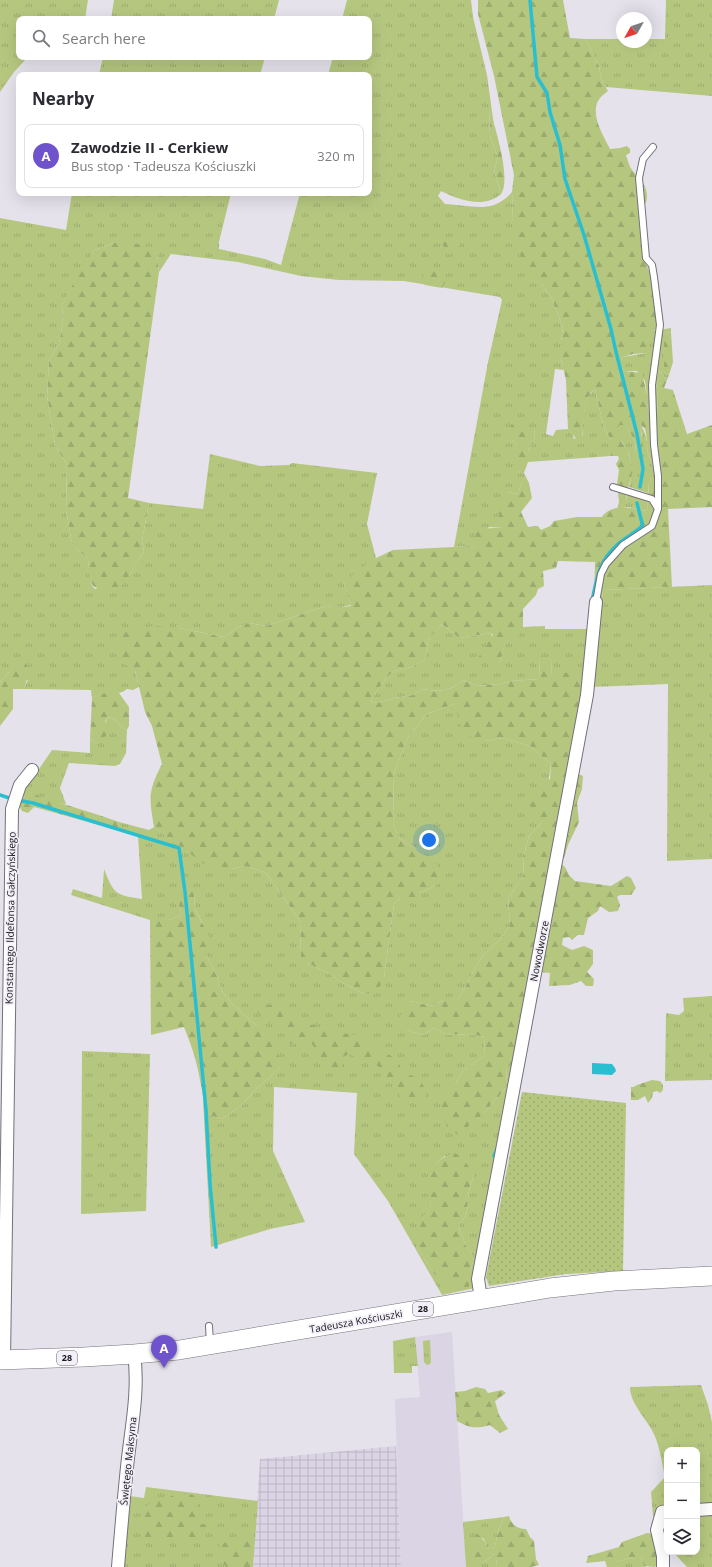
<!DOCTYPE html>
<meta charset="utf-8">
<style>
:root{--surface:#fff;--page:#f2f2f3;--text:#2b2b33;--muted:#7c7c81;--line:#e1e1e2;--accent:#6f53cc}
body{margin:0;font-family:"Open Sans",sans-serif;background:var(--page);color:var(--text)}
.controls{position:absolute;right:12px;bottom:12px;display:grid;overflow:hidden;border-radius:8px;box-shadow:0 4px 16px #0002}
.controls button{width:36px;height:36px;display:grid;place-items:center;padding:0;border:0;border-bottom:1px solid var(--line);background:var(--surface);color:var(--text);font:20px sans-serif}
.compass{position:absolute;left:616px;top:12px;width:36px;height:36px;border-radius:50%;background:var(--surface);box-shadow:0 4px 16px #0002;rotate:230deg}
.you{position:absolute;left:429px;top:840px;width:14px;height:14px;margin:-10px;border:3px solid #fff;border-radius:50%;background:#1a73e8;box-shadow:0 0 0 6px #1a73e833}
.badge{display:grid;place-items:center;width:26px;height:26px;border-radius:50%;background:var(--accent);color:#fff;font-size:13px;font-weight:700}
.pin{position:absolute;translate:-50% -33px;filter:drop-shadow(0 1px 2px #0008)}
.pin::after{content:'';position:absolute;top:21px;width:14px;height:12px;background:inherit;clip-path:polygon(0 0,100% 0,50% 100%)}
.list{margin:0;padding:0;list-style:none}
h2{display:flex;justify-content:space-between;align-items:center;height:52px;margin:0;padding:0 16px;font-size:17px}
h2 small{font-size:13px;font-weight:400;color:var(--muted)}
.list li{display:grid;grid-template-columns:26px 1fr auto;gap:12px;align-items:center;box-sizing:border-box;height:64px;margin:0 8px 8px;padding:0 8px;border:1px solid var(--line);border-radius:8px}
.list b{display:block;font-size:15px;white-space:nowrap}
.list p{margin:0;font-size:13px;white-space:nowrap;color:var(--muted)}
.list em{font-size:13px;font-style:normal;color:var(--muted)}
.icon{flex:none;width:22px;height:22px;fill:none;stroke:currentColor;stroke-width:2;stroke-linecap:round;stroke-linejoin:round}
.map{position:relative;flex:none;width:712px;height:1567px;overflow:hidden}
.search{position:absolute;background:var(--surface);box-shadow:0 4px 16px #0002;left:16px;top:16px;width:356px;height:44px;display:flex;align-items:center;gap:10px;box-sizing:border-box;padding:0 14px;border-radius:8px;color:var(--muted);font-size:15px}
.panel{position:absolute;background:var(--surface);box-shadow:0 4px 16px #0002;left:16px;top:72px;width:356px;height:124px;border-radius:8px}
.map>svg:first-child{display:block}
.built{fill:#dad4e5}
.industrial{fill:url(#industrial-grid)}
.grass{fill:url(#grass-tufts);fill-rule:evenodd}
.forest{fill:url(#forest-firs)}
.park{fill:url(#park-dots)}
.water{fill:#2abfd0}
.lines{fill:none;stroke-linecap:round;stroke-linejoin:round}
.stream{stroke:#2abfd0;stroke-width:3.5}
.service-casing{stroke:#74717a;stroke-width:8}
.minor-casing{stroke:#74717a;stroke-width:14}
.primary-casing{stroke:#74717a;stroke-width:20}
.service{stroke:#fff;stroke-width:6}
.minor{stroke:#fff;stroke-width:12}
.primary{stroke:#fff;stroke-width:19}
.labels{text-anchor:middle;stroke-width:3.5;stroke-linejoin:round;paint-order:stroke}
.shield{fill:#f3eff9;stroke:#5a585d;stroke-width:1}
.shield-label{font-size:9px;font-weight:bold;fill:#18171a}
.street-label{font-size:10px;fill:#18171a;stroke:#f3eff9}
</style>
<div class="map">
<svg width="712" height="1567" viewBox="0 0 712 1567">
<defs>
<pattern id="industrial-grid" width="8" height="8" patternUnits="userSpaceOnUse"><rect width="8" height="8" fill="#dad4e5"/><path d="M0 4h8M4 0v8" fill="none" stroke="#bab5c4"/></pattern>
<pattern id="grass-tufts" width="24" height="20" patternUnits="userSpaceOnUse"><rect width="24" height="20" fill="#b5c77f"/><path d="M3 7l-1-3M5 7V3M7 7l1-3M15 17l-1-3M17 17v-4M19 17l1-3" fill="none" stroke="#9baa6d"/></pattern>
<pattern id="forest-firs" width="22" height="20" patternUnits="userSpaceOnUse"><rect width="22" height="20" fill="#b5c77f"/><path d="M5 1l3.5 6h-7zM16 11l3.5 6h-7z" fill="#9baa6d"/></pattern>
<pattern id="park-dots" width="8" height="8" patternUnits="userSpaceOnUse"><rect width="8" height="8" fill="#b5c77f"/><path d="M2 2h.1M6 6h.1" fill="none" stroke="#9baa6d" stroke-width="1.8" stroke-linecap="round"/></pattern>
</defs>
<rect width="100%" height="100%" fill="#e5e2ec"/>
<path class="built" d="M452,1332L466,1567H401L395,1399L420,1397L415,1337Z"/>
<path class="industrial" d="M396,1446L401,1567H253L260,1459Z"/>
<path class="grass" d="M0,0H88L85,19H19V57H28L14,72L0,92Z
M114,0H279L274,19H111Z
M347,0H471L473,17L487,75L494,126L489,109L490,136L498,158L494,170L501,194C484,209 459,200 441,191L438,196L445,204C472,205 492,215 512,192L513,222L542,284L553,301L563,328L561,341V360L564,370L555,369L546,434L553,436L556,430L568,429L572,432L574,439L583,435C583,420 583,399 595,389L604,428L611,440V456L528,462V451L535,438L534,429L512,440L517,445L518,471L524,473L529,483H522L517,494L507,492L503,528L489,527L474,546L454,547L488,362L502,300L500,297L404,281L339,280L301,276L238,262L171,254L159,272L157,253L116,242L95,250L82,268L63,304L62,327L59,344L49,360L47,396L55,445L67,465L66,510L72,544L88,559L91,584L95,589L129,577L136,562L144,552L142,541L149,503L203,509L210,454L260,466L289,465L292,463L377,473L367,524L376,558L344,583L351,605L341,607L326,606L266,626L248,623L237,628L224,637L179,628L135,670L139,687L133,690L127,689C116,698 103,690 92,698L91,690L23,689L28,680L9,672L0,682V218L66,230L72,193H231L219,242V249L265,259L281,265L300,193H369V75H328L333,57H369V19H342Z
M666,0H712V96L606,87L601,78L599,66L585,39H622V42H646V39H665Z
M103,57H265L260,75H99Z
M671,328V333L668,332L664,334V371L665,374L669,375L667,380L659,371L656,381L658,398L656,428L650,416L647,404V395L645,381L637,371H625L619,366L623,357L646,353V342L653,331Z
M639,423C644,428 649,443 647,450L655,472L649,483L648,493L629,487C632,476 632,466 629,455C626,445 615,437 620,425H626L635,442L636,452L642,435Z
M627,492L648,501L647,511L628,507L617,509L619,502H626Z
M712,585V859L667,861L668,684L591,687L603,590Z
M442,624L459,638L491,633L500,663L506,638L515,642L523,627L545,626V629H592L587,681L552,675L551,660L540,657L539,679L510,681L500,684L477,686L463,680C449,692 440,692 423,689L413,695L394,698L377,703L370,701L387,677L394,671L412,667L425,659L428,640Z
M454,704L485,741L502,738L530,746L551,764L543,821L529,836L524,855L523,877L508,898L510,925L503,936L481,958L458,1000H444L433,1006L410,1001L406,1030L424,1035L433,1028L448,1035L469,1034L485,1037L484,1056L463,1071L455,1085L483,1114L506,1088L507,1065H516L475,1288L442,1295L388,1201L354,1154L357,1093L274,1087L273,1151L305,1222L270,1229L211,1247L203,1100L208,1115L222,1119L242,1105L257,1088L280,1068L256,1025L232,1004L222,991L216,974L206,955L203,924L195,909L194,892L178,903L182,915L169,920H150L71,895L73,889L102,898L104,869C114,894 115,895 142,899L138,836L117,830L119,822L149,830L154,827L188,851L230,869L246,866L266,873L300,921L301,956L307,963L329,973L339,981L364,994L384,977L394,904L400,898L419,893L435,886L419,850L400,839L393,824L394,773L408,737L427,714ZM445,1156L474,1175C472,1181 470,1186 469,1191C466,1207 471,1213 458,1225L465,1244L474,1258L470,1271L435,1275L417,1247L423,1217L431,1209L428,1176L435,1164Z
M108,717C117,718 119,727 127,730L126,753L120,764L115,766L69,763L60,788L66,804C61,803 55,803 50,801C37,796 35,793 22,798L19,794L37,772L52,750L90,753V739L96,743Z
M712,996V1080L665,1081L666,1013L679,1015L684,1011L683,998Z
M82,1051L150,1054L146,1211L81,1214Z
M415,1337L418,1366H412V1373H394L393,1341Z
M430,1340L431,1362L430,1364L427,1365L424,1362L423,1341Z
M701,1385L708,1405L712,1422V1507H697V1450H667V1507L657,1516H653L651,1492L665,1477C662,1463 660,1448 654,1434C647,1419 630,1404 630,1387Z
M146,1487L258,1501L253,1567H124L129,1496L144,1498Z
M697,1513H712V1567H687L673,1552H697Z
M504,1517L498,1531L495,1547L487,1549L486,1543L483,1538L475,1537L483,1563L494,1554L496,1558L497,1567H466L463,1522Z
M634,1557H641L644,1566L647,1567H615V1562Z"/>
<path class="forest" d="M478,0H563L570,38L585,39L599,66L601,78L608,91C604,94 599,98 597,103C592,118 603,135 610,149L620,148L627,146L630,149V153L626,155C628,160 629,166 632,170C641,181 650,187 646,203L640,207L644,256L651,278L657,327L646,342V353L633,354L623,357L619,366L625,371L642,373L647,395V404L650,416L656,428L658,398L656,381V372L659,371L667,380L664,388L673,390L687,434L712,425V507L668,509L672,587L603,590L601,606L594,605L595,562L558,561L556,568L543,571L544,586L538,589L536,595L523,609V629L515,643L506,639L500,663L478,658L493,635L491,633L459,638L442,624L428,640L425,659L412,667L394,671L387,677L370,701L377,703L394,698L413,695L423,689C440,692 449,692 463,680L477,686L500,684L510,681L539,679L540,656L551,660L552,675C562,671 578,672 585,680L576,773L583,776L582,789L577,803L579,822L568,845L564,858H559L558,861L565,867L569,875L575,881L611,886L627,876L631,878L636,888L631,895H620L617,897L620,905L618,911L609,912L600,906L598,911L588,918L584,935H578L572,940L569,937L563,938L562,945L572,950L584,946L593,950V964L587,972L594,979L593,986H586L581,981L570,985L549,986L550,973L539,972L516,1065H507L506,1088L483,1114L458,1135L447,1127L441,1108L445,1090L455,1085L463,1071L484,1056L485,1037L469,1034L448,1035L433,1028L424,1035L406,1030L400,1016L410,1001L433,1006L444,1000H458L481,958L503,936L510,925L508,898L523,877L524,855L529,836L543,821L530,809L532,789L550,779L551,764L530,746L502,738L485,741L464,734L454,704L427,714L408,737L394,773L393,824L400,839L421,851L436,863L445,878L435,886L419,893L418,905L400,898L394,904L384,977L378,991L364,994L339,981L329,973L307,963L301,957L300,921L266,873L246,866L230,869H211L154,827C149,797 148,791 162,764L152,726L145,712L135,670L118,661L119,634L152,626L179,628L224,637L237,628L248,623L266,626L326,606L341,607L351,606L344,583L354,573L376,558L393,550L474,546V534C483,527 492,528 503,528L498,512L507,492L517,494L522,483H529L532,498L521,512L528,527L538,526L541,530L550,526L554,521L577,517H602C611,503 634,508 647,511L649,483L655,472L647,450C648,448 646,432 645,429C644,427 641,426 640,424L644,455L639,457L636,452L635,442L626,425H620L619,427L622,443L627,449L633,470L626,496V502H619L617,484L619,470L616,464L619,459L618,456H611V440L604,428L595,389C581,399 585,429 581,444C575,439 573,433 568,429L566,380L561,359V341L563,328L553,301L542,284L526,278L513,222L512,192L514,175L494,76L478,14Z
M489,106C494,125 512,178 501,194L494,170L498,158L490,136Z
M460,239V245L450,255L447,253L442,255V253L446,251L441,242L443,241L448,243Z
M116,242L141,244L157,253L159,272L128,498L149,503L142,541L144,552L136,562L129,577L116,592C86,587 91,587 88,559L72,544L66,510L67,465L55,445L47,396L49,360L59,344L62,327L63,304L81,268L95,250Z
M425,269C437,270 438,272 446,281L442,288L425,285L422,272Z
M668,332L671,333L673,362L669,375L665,374L664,371V334Z
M524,420L534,429L535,438L528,451V462L524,473L518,471C514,461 513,455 517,445L512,440L507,429L516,422Z
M23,658C31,669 29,677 23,689H13V709L0,726V682L9,672L8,665L14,661Z
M107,693H119L129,707V726L127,730C119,727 117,718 108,717L105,722L107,734L102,741L96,743L90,739L92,698L96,695Z
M35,795C63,804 91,812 119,822L117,830L34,807L28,813L22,811L19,805C22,797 26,795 35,795Z
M186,892H194L195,909L212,942L206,955L216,974L222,991L232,1004L256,1025L277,1047L280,1068L257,1088L242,1105L222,1119L208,1115C203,1101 202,1089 199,1075C196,1058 190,1042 184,1027L151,1035L150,920H169L182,915L178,903L182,894Z
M279,1004L285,1006L301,1024L314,1025L322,1030L356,1035L379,1053L390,1055L398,1062L404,1073C420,1078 423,1080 426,1096L418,1103H406L398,1093L397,1081L382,1076L378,1066C369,1061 359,1060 349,1054L343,1057L341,1069L337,1073L332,1072L309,1040H301L293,1044L288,1043L284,1032L261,1016L256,1010L260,1006Z
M652,1080L660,1081L663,1085V1090L660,1093L657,1091L653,1092L652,1098L648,1103L645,1096L638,1100H631V1087H634L637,1085Z
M455,1153L463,1158L474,1175C472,1181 470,1186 469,1191C466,1207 471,1213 458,1225L465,1244L474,1258L470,1271L473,1277L468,1288H458L449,1277L435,1275L417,1247L418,1232L423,1217L431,1208C430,1199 427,1187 428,1177C429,1165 444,1156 455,1153Z
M476,1387L485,1389L488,1393L502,1390L506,1393L495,1401L499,1415L508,1429L500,1433L490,1425C477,1429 469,1428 457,1421L455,1392L465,1391Z
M182,1493L193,1495L198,1500L196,1523L208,1525L206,1532C188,1544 166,1542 145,1540L143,1533L145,1527L141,1515L146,1507L155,1499L165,1501L174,1494Z
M509,1516C511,1524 517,1529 526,1529L530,1537L534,1541L536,1559L539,1565L531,1567H497L496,1558L494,1554L483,1563L470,1562L469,1553L477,1547L475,1537L477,1533L486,1543L487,1549L495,1547L498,1531L504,1517Z
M647,1533L654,1534L661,1564L654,1567L644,1566L641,1557H634L615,1562V1567H607L605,1561L586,1563L588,1556L619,1547L622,1542Z
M240,1537L249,1538L252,1552L250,1567H232L231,1566L226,1567C220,1559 216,1552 220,1542L227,1543L234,1547L235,1543Z"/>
<path class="park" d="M522,1092L626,1103L623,1271L566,1274L489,1286L486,1277Z"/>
<path class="water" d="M592,1063L612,1064L615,1068L616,1071L612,1075L592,1074Z"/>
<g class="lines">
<path class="stream" d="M530,0L537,77L547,93L550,112L560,145L565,179L584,235L611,329L616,352L637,434L643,469L640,487
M592,601C597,578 598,562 617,545C624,538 634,534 642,526V523L637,503
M0,795L12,799
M17,800L33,803L179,848L185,892L206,1110L210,1184L216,1247
M494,1156L497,1149"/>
<g class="service-casing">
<path id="service" d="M653,147L643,159L639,178L646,258L652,265L654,277L660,325L652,385L654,445L658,476V509
M596,602L601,574L606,564L623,545L652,526L658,509L652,499L613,487
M209,1326L210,1343"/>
</g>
<g class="minor-casing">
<path id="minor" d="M481,1299L478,1279L587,695L596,602
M4,1360L12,809L20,785L32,770
M697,1510L712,1509
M118,1567C121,1531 124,1494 128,1458C132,1424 139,1388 134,1354
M663,1567V1556L657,1530L662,1512L667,1511"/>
</g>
<g class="primary-casing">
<path id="primary" d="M0,1360L84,1357L134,1354L179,1350L550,1288L614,1281L712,1276"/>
</g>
<use href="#service" class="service"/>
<use href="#minor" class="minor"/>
<use href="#primary" class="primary"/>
</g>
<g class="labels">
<g class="shield">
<rect x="413" y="1302" width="20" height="14" rx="3"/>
<rect x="57" y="1351" width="20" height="14" rx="3"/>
</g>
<g class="shield-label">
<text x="423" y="1312">28</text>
<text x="67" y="1361">28</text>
</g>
<g class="street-label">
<text transform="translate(10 918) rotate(-89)" y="4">Konstantego Ildefonsa Gałczyńskiego</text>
<text transform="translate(539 951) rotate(-79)" y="4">Nowodworze</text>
<text transform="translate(356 1321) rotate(-10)" y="4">Tadeusza Kościuszki</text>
<text transform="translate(128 1461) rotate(-84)" y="4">Świętego Maksyma</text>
</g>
</g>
</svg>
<div class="controls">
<button>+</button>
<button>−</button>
<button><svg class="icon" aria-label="layers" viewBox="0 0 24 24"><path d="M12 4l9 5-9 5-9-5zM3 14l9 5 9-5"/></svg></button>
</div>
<svg class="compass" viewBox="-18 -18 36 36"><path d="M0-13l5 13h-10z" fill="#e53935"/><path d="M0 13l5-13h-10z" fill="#7c7c81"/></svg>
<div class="you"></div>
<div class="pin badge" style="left:164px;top:1368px">A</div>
<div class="search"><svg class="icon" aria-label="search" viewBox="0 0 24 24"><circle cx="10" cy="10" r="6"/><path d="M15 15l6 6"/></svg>Search here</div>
<section class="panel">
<h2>Nearby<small></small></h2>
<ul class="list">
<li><span class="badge">A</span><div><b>Zawodzie II - Cerkiew</b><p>Bus stop · Tadeusza Kościuszki</p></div><em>320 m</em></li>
</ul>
</section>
</div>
